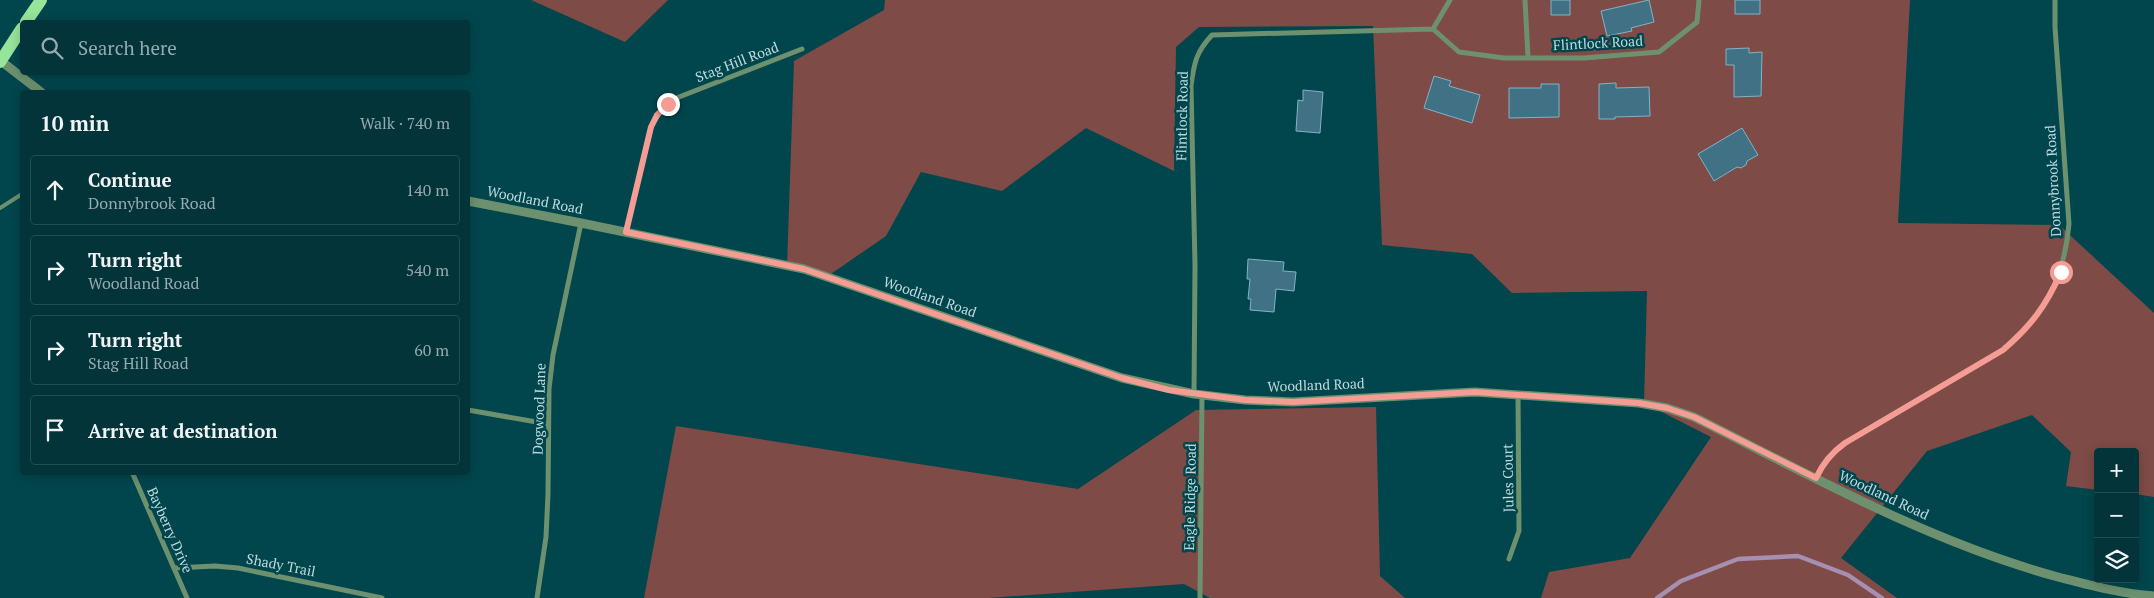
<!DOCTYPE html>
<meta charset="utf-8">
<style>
:root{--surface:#02343a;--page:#103f45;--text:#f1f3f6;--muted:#96aaaf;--line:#234f54}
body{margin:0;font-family:"PT Serif",serif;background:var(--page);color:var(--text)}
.controls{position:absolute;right:15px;bottom:15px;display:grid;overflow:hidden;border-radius:5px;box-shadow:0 2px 12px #0003}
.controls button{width:45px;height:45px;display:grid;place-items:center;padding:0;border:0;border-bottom:1px solid var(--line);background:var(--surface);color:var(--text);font:25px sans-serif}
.stop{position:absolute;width:15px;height:15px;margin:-11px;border:4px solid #f59c94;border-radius:50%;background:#fff}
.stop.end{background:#f59c94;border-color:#fff;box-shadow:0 1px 5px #0008}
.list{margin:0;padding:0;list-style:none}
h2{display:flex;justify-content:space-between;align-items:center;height:65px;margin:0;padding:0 20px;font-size:21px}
h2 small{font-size:16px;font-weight:400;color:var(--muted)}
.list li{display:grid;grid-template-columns:32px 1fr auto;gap:15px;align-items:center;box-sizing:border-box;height:70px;margin:0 10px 10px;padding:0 10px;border:1px solid var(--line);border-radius:5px}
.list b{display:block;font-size:19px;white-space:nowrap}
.list p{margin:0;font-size:16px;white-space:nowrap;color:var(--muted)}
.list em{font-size:16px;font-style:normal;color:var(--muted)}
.icon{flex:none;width:28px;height:28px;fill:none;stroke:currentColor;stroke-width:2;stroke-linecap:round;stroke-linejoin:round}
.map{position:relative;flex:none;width:2154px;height:598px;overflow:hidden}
.search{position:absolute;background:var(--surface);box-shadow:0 2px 12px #0003;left:20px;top:20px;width:450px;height:55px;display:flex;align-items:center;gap:12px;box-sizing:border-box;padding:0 18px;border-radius:5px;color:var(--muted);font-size:19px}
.panel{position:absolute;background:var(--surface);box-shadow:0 2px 12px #0003;left:20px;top:90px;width:450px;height:385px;border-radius:5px}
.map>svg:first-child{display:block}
.green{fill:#7f4b46}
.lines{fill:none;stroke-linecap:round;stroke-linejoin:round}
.stream{stroke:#a78fb1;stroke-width:4.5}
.building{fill:#407184;stroke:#81b3c8}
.service{stroke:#6d916e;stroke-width:4}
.minor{stroke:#6d916e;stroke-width:5}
.tertiary{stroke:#6d916e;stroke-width:9}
.primary{stroke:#97e49b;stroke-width:12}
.route{stroke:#f59c94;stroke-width:6}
.labels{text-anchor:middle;stroke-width:5;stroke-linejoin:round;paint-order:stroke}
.street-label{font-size:14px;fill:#bedade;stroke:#02464d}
</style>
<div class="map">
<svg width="2154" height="598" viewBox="0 0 2154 598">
<rect width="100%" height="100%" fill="#02464d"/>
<path class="green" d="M531,0H668L625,42Z
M885,0H1910L1898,223L2059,225L2154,313V497L2135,494V452H2098V490L2066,486L2071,452L2032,415L1927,451L1841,558L1897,598H1541L1549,572L1630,558L1711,437L1644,403L1647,291L1512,293L1472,254L1382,245L1373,26L1199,27L1176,47L1174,171L1086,128L1002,191L921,172L886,236L825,278L787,267L794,61L884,10Z
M1376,407L1380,576L1405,598H1210L1184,584L988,598H644L676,426L1078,489L1196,410Z"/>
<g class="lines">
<path class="stream" d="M1657,598L1681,581L1738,559L1798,556L1848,575L1882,598"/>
</g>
<path class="building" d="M1551,0H1570V15H1551Z
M1649,0L1654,22L1631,28L1632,31L1607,36L1601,11Z
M1735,0H1760V14H1735Z
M1749,48V53L1762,52L1761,96L1734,97V65H1726V49Z
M1434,76L1451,81L1449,86L1480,95L1472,123L1424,108Z
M1616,83V88L1649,87L1650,116L1615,117V119H1599V84Z
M1541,84H1559V117L1509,118V88H1541Z
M1303,90L1323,92L1320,133L1296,131L1298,100L1303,101Z
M1742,128L1758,155L1747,161L1746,165L1741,168L1737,167L1714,181L1698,154Z
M1248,259L1284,262L1283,271L1296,272L1294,291L1276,289L1274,312L1250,310L1251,299H1248L1250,279H1247Z"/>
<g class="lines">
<path class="service" d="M0,208L22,194"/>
<path class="minor" d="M1525,0L1528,57
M1433,29L1450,0
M626,232L651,127C658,113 666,105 679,97L802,49
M1194,394L1195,265L1191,86C1194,63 1196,52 1212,35L1433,29L1459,52L1504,58H1584L1659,52L1697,22L1699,0
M468,410L548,424
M132,472L187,598
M1816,478C1823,463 1831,453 1845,443L2003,350C2046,313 2064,279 2069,224L2055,27V0
M1509,559L1519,531L1518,395
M175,568L215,566L238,568L382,598
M537,598L546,537L548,494L549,389L553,355L581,223
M1200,598L1202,396"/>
<path class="tertiary" d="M1,61L41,92
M468,201L581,223L804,269L1122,378L1194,394L1245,400L1293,402L1475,392L1639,403L1667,408L1694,417C1812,476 1929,542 2058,577C2089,585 2122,594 2154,596"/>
<path class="primary" d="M26,22L41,0
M0,62L22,28"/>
</g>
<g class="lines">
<path class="route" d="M668,104L657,115L651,127L626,232L804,269L1122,378L1169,390L1245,400L1293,402L1475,392L1639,403L1667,408L1694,417L1816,478C1823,463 1831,453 1845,443L2003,350C2031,326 2046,306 2061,272"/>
</g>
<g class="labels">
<g class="street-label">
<text transform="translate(1598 43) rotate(-3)" y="5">Flintlock Road</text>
<text transform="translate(737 62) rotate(-21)" y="5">Stag Hill Road</text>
<text transform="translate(1182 116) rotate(-89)" y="5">Flintlock Road</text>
<text transform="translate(2053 181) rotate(-93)" y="5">Donnybrook Road</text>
<text transform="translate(535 200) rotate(11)" y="5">Woodland Road</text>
<text transform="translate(930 297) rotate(19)" y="5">Woodland Road</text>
<text transform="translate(1316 385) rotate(-2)" y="5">Woodland Road</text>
<text transform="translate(539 409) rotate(-88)" y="5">Dogwood Lane</text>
<text transform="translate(1508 478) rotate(-91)" y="5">Jules Court</text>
<text transform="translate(1884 495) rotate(25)" y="5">Woodland Road</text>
<text transform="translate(1190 497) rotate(-89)" y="5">Eagle Ridge Road</text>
<text transform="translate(170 530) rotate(66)" y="5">Bayberry Drive</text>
<text transform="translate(281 565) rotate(11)" y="5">Shady Trail</text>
</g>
</g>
</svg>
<div class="controls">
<button>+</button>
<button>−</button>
<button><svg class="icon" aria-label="layers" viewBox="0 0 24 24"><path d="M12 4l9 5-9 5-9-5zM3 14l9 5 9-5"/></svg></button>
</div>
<div class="stop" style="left:2061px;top:272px"></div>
<div class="stop end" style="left:668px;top:104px"></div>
<div class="search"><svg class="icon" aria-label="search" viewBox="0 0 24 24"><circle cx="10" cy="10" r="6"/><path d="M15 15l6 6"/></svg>Search here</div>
<section class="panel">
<h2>10 min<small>Walk · 740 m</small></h2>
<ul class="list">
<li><svg class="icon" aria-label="ahead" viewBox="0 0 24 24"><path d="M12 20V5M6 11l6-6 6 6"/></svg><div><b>Continue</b><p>Donnybrook Road</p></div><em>140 m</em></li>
<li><svg class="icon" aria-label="right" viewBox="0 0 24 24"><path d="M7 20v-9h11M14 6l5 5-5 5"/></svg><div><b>Turn right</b><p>Woodland Road</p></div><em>540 m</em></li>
<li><svg class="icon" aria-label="right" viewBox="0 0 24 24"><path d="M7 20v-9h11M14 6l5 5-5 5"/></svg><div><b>Turn right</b><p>Stag Hill Road</p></div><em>60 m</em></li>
<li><svg class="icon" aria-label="arrive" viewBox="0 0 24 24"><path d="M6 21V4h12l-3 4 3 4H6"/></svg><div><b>Arrive at destination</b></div></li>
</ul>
</section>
</div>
